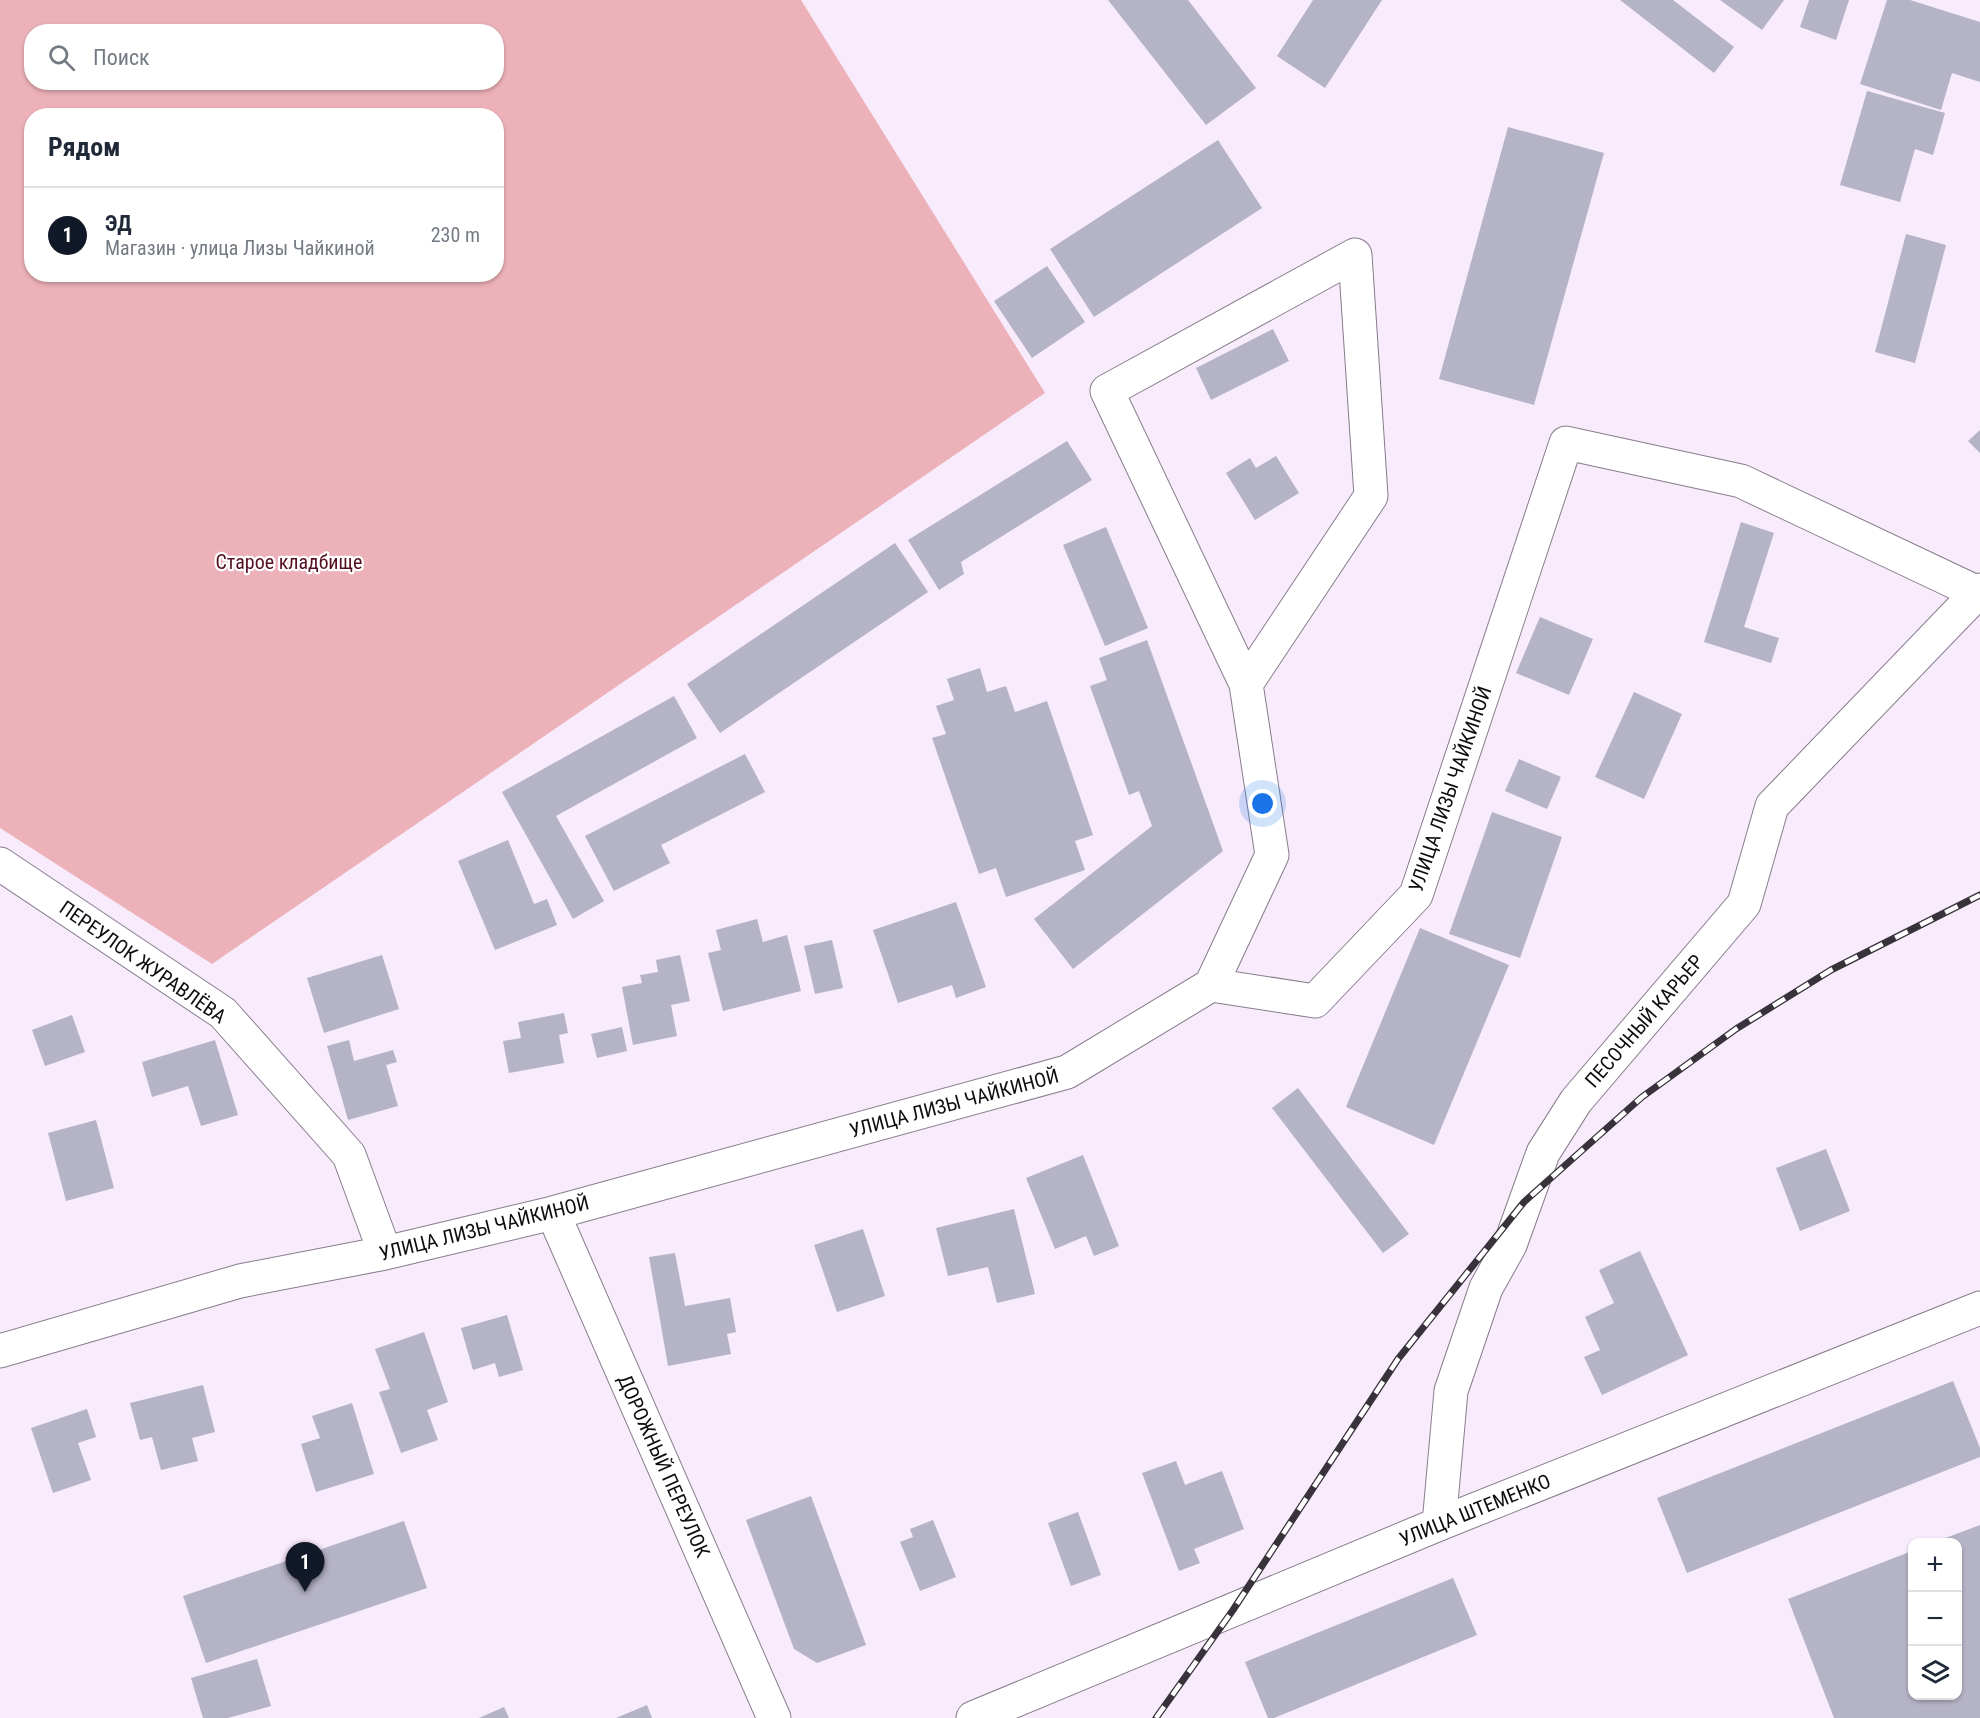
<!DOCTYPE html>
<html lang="ru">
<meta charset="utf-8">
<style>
:root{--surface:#fff;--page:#f6f6f7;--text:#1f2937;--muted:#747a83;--line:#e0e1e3;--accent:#111827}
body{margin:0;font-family:"Roboto Condensed",sans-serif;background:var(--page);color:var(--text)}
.controls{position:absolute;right:18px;bottom:18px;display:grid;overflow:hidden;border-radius:12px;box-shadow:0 2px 4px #0004}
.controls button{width:54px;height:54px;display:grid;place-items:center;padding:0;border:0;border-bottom:2px solid var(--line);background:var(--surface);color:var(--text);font:30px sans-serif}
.you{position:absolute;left:1263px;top:804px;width:21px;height:21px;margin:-15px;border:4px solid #fff;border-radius:50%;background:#1a73e8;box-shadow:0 0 0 9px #1a73e833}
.badge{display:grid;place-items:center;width:39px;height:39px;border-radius:50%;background:var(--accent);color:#fff;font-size:20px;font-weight:700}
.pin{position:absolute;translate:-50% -50px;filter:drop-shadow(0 2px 3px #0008)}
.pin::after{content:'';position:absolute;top:32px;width:21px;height:18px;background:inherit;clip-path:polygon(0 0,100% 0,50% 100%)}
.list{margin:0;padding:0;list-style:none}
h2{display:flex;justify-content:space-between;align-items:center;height:78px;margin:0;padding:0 24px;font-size:26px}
h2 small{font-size:20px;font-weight:400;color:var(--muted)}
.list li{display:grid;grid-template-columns:39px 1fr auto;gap:18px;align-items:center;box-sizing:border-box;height:96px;padding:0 24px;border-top:2px solid var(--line)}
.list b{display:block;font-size:22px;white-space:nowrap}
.list p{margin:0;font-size:20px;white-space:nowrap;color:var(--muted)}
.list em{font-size:20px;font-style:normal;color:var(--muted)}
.icon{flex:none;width:33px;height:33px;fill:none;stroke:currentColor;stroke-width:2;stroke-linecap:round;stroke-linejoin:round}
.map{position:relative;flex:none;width:1980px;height:1718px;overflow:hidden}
.search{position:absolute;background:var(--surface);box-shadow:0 2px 4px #0004;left:24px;top:24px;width:480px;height:66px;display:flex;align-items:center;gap:15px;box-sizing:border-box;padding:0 21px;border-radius:24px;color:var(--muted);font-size:22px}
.panel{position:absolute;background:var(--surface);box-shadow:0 2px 4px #0004;left:24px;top:108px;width:480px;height:174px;border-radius:24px}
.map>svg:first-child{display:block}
.green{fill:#edb2b9;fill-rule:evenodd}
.building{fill:#b5b3c6}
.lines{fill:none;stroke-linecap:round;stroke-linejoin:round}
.minor-casing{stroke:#887d8c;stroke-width:35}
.major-casing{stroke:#887d8c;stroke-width:35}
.minor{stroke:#fff;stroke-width:33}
.major{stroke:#fff;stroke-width:33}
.rail-casing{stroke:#38323a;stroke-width:7}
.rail{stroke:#fff;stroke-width:4.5;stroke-dasharray:14;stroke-linecap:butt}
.labels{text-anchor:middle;stroke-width:4.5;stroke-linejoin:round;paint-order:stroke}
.park-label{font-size:20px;fill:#540f21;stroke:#fff}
.street-label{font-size:20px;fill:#0f0b10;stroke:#fff}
</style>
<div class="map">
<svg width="1980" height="1718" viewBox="0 0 1980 1718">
<rect width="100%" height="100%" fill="#f8ebfc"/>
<path class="green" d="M0,0H801L1045,393L212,964L0,828ZM32,32H496V82H32ZM32,116H496V274H32Z"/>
<path class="building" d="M1108,0H1188L1256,88L1206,125Z
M1313,0H1382L1325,88L1277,56Z
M1620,0H1673L1734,47L1714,73Z
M1720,0H1784L1762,30Z
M1809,0H1849L1836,40L1800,27Z
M1887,0H1910L1980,22V82L1952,73L1941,110L1860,84Z
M1867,91L1945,113L1933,155L1915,149L1900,202L1840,185Z
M1508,127L1604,153L1534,405L1439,379Z
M1218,140L1262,208L1094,317L1050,249Z
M1906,234L1946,245L1915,363L1875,352Z
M1047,266L1085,322L1032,358L994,301Z
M1273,329L1289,361L1211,400L1196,368Z
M1980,430V453L1968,441Z
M1067,441L1092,480L961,562L964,574L939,590L908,540Z
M1276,456L1299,493L1255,520L1226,473L1250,458L1256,468Z
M1741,522L1774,533L1744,627L1779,638L1771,663L1704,642Z
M1106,527L1148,628L1105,646L1063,545Z
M895,543L928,592L720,733L687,684Z
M1540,617L1593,639L1569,695L1516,673Z
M1147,640L1223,851L1073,969L1034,919L1152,826L1139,791L1129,795L1090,686L1107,680L1099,658Z
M980,668L987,692L1006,686L1015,712L1047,701L1093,835L1075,841L1085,870L1006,897L996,868L979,874L932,738L946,734L936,706L954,700L947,679Z
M1634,692L1682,714L1644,799L1595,777Z
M674,696L697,738L556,816L604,901L573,919L502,792Z
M745,754L765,792L661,845L670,863L614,891L585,836Z
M1519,759L1561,777L1547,809L1505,791Z
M1492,812L1562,837L1520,958L1449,934Z
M508,840L534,904L547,899L557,925L495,950L458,861Z
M956,902L986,987L956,998L952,985L898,1003L873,930Z
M757,919L763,942L787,935L801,991L723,1011L708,953L721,950L716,930Z
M1420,928L1509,965L1434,1145L1346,1107Z
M832,940L843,988L815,994L804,946Z
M382,955L399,1009L324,1033L307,978Z
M680,955L690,1001L671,1005L677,1036L633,1045L622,987L642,983L640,975L658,972L656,960Z
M564,1013L568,1033L559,1035L564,1063L509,1073L503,1041L521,1038L518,1022Z
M72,1015L85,1052L45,1066L32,1030Z
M622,1027L627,1051L597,1058L591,1034Z
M215,1040L238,1115L201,1126L188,1086L152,1097L142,1062Z
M349,1040L354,1061L393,1050L397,1062L386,1065L398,1106L348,1120L327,1046Z
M1298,1088L1409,1234L1383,1253L1272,1108Z
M96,1120L114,1188L66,1201L48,1133Z
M1826,1149L1850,1211L1800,1231L1776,1168Z
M1083,1155L1119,1246L1094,1256L1086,1236L1055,1249L1026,1178Z
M1014,1209L1035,1294L997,1303L988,1267L948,1276L936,1228Z
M863,1229L885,1296L837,1312L814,1245Z
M1640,1251L1688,1355L1602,1395L1584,1357L1600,1350L1585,1317L1614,1303L1599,1270Z
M675,1253L685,1306L730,1298L736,1332L727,1334L731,1354L668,1366L649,1257Z
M507,1315L523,1370L499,1377L495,1363L473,1370L461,1328Z
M424,1332L448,1402L427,1410L438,1440L401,1453L379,1392L390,1389L375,1349Z
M1953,1381L1980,1448V1457L1687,1573L1657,1498Z
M203,1385L215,1432L192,1438L198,1461L161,1470L152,1437L140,1440L130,1403Z
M352,1403L374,1474L316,1492L301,1444L320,1438L312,1416Z
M87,1409L96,1437L78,1443L91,1480L53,1493L31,1428Z
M1176,1461L1185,1485L1222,1471L1244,1529L1194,1549L1200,1563L1179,1571L1142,1473Z
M811,1496L866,1645L817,1663L794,1649L746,1520Z
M1078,1512L1101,1575L1071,1586L1048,1523Z
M933,1520L956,1577L920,1591L900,1542L913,1537L910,1529Z
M404,1521L427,1588L206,1663L183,1596Z
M1980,1525V1718H1834L1788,1599L1912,1551V1696H1958V1542H1935Z
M1453,1578L1477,1635L1274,1718H1268L1245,1662Z
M257,1659L271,1706L228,1718H203L191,1678Z
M647,1705L652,1718H616Z
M504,1707L509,1718H479Z"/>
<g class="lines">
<g class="minor-casing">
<path id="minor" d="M0,864L223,1013L349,1155L385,1253
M1211,985L1272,855L1246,684L1107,391L1355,255L1371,496L1246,684
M553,1213L774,1718
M0,1351L240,1281L385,1253L553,1213L1067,1072L1211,985L1315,1001L1416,895L1566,443L1741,481L1978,593
M1439,1524L1451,1391L1486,1288L1510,1245L1543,1153L1576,1101L1744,904L1772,806L1980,590"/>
</g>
<g class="major-casing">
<path id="major" d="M973,1718L1439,1524L1980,1308"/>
</g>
<use href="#minor" class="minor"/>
<use href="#major" class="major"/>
<g class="rail-casing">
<path id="rail" d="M1156,1718L1233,1610L1398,1359L1524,1202L1642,1097L1736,1029L1831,970L1980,895"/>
</g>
<use href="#rail" class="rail"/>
</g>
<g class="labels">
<g class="park-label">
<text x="289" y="569">Старое кладбище</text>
</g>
<g class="street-label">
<text transform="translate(1450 789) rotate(-71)" y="7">УЛИЦА ЛИЗЫ ЧАЙКИНОЙ</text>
<text transform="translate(143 962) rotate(35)" y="7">ПЕРЕУЛОК ЖУРАВЛЁВА</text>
<text transform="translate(1644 1021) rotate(-49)" y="7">ПЕСОЧНЫЙ КАРЬЕР</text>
<text transform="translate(954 1103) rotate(-15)" y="7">УЛИЦА ЛИЗЫ ЧАЙКИНОЙ</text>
<text transform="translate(484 1228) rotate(-14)" y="7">УЛИЦА ЛИЗЫ ЧАЙКИНОЙ</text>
<text transform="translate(664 1466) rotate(66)" y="7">ДОРОЖНЫЙ ПЕРЕУЛОК</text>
<text transform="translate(1475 1510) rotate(-22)" y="7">УЛИЦА ШТЕМЕНКО</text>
</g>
</g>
</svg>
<div class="controls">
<button>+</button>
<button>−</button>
<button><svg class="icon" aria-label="layers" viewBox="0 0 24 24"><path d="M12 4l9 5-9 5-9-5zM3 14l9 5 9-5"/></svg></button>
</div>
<div class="you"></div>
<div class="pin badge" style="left:305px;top:1592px">1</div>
<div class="search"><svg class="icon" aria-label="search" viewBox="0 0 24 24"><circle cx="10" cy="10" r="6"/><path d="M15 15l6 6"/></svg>Поиск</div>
<section class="panel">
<h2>Рядом<small></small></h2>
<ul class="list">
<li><span class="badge">1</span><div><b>ЭД</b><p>Магазин · улица Лизы Чайкиной</p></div><em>230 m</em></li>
</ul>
</section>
</div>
